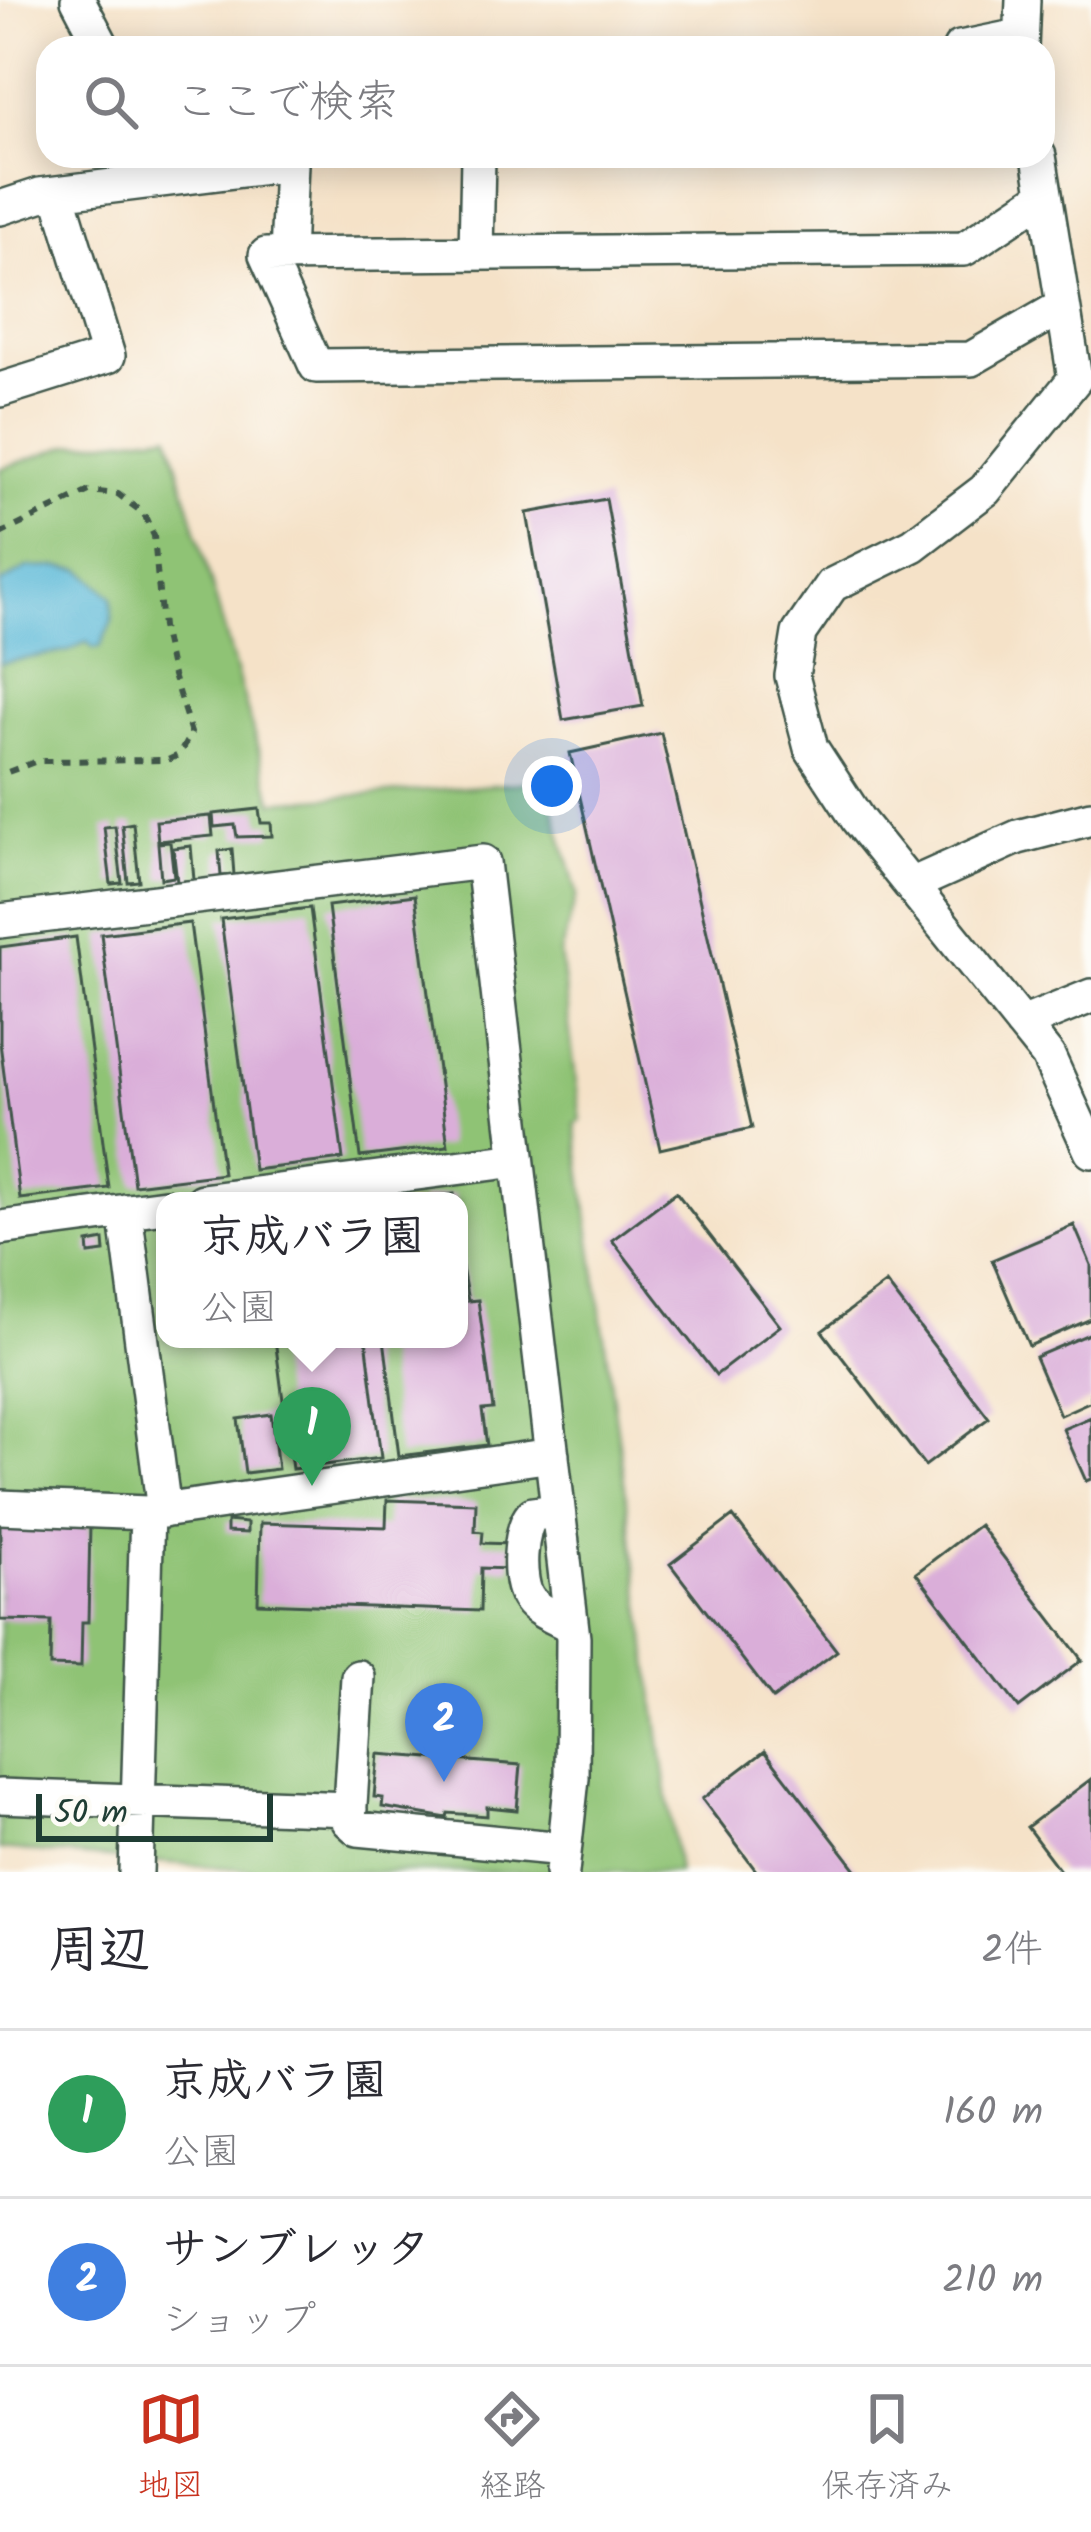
<!DOCTYPE html>
<html lang="ja">
<meta charset="utf-8">
<style>
:root{--surface:#fff;--page:#f2f2f3;--text:#2b2b33;--muted:#7c7c81;--line:#e1e1e2;--accent:#c8321e}
body{margin:0;font-family:Kalam,"Klee One",sans-serif;background:var(--page);color:var(--text)}
.scale{position:absolute;left:36px;bottom:30px;width:237px;box-sizing:border-box;padding-left:12px;border:6px solid #1f3d34;border-top:0;font-size:33px;line-height:42px;white-space:nowrap;color:#1f3d34;-webkit-text-stroke:9px #fdfcf7;paint-order:stroke}
.you{position:absolute;left:552px;top:786px;width:42px;height:42px;margin:-30px;border:9px solid #fff;border-radius:50%;background:#1a73e8;box-shadow:0 0 0 18px #1a73e833}
.badge{display:grid;place-items:center;width:78px;height:78px;border-radius:50%;background:var(--accent);color:#fff;font-size:39px;font-weight:700}
.pin{position:absolute;translate:-50% -99px;filter:drop-shadow(0 3px 6px #0008)}
.pin::after{content:'';position:absolute;top:63px;width:42px;height:36px;background:inherit;clip-path:polygon(0 0,100% 0,50% 100%)}
.popup{position:absolute;left:156px;top:1192px;width:312px;height:156px;box-sizing:border-box;display:grid;place-content:center;border-radius:24px;background:var(--surface);filter:drop-shadow(0 3px 9px #0005);font-size:39px;white-space:nowrap;color:var(--muted)}
.popup b{font-size:45px;color:var(--text)}
.popup::after{content:'';position:absolute;left:50%;top:100%;margin-left:-24px;border:24px solid transparent;border-top-color:var(--surface)}
.list{margin:0;padding:0;list-style:none}
h2{display:flex;justify-content:space-between;align-items:center;height:156px;margin:0;padding:0 48px;font-size:51px}
h2 small{font-size:39px;font-weight:400;color:var(--muted)}
.list li{display:grid;grid-template-columns:78px 1fr auto;gap:36px;align-items:center;box-sizing:border-box;height:168px;padding:0 48px;border-top:3px solid var(--line)}
.list b{display:block;font-size:45px;white-space:nowrap}
.list p{margin:0;font-size:39px;white-space:nowrap;color:var(--muted)}
.list em{font-size:39px;font-style:normal;color:var(--muted)}
.icon{flex:none;width:66px;height:66px;fill:none;stroke:currentColor;stroke-width:2;stroke-linecap:round;stroke-linejoin:round}
.map{position:relative;flex:none;width:1091px;height:1872px;overflow:hidden}
.search{position:absolute;background:var(--surface);box-shadow:0 6px 30px #0003;left:36px;right:36px;top:36px;height:132px;display:flex;align-items:center;gap:30px;box-sizing:border-box;padding:0 42px;border-radius:36px;color:var(--muted);font-size:45px}
.sheet{height:492px;background:var(--surface)}
nav{display:flex;justify-content:space-around;align-items:center;box-sizing:border-box;height:168px;border-top:3px solid var(--line);background:var(--surface);font-size:33px;color:var(--muted)}
nav a{display:grid;justify-items:center;gap:6px}
nav .on{color:var(--accent)}
.map>svg:first-child{display:block}
.green{fill:#8fc374;stroke:#578054;stroke-width:3;fill-rule:evenodd}
.water{fill:#59b8d7;stroke:#3c7a86;stroke-width:3}
.building{fill:#daaed9}
.lines{fill:none;stroke-linecap:round;stroke-linejoin:round}
.minor-casing{stroke:#3f564a;stroke-width:38}
.path{stroke:#3f564a;stroke-width:6;stroke-dasharray:9 9;stroke-linecap:butt}
.minor{stroke:#fff;stroke-width:33}
</style>
<div class="map">
<svg width="1091" height="1872" viewBox="0 0 1091 1872">
<rect width="100%" height="100%" fill="#fdfcf7"/>
<filter id="ink" filterUnits="userSpaceOnUse"><feTurbulence type="fractalNoise" baseFrequency=".00833" numOctaves="2"/><feDisplacementMap in="SourceGraphic" scale="24" xChannelSelector="R" yChannelSelector="G"/><feConvolveMatrix kernelMatrix="1 2 1 2 8 2 1 2 1" color-interpolation-filters="sRGB"/></filter>
<filter id="wash" filterUnits="userSpaceOnUse"><feTurbulence type="fractalNoise" baseFrequency=".004" numOctaves="4" result="noise"/><feDisplacementMap in="SourceGraphic" scale="48" xChannelSelector="R" yChannelSelector="G"/><feGaussianBlur stdDeviation="2.7" result="paint"/><feColorMatrix in="noise" values="0 0 0 0 0 0 0 0 0 0 0 0 0 0 0 0 0 1.4 0 .05"/><feComposite in="paint" operator="in"/></filter>
<g filter="url(#wash)">
<rect width="100%" height="100%" fill="#f5e2c8"/>
<path class="green" d="M169,434L273,802L546,781L577,894L560,954L581,1121L575,1124L678,1872H280L0,1849V469L69,445ZM165,1201H459V1339H165Z"/>
<path class="water" d="M59,567L82,570L112,597V621L100,647L93,648L87,641L69,651L0,663V584L27,568Z"/>
<g id="blocks">
<path class="building" d="M606,499L643,706L563,720L527,513Z
M661,733L752,1128L660,1149L570,753Z
M259,809L261,823H271L272,836L237,837L235,825L214,827L213,814Z
M211,816L213,836L158,841L156,821Z
M133,823L139,881L128,882L122,825Z
M115,826L122,883L111,884L104,827Z
M170,842L174,877L161,879L158,843Z
M191,846L194,880L177,882L173,848Z
M232,849L234,875L221,876L219,851Z
M415,895L448,1146L360,1157L328,906Z
M310,908L343,1159L254,1170L221,919Z
M190,923L223,1174L134,1185L101,934Z
M76,937L109,1188L20,1199L0,1043V947Z
M676,1192L780,1326L716,1375L612,1240Z
M454,1194L455,1201H421V1198Z
M1074,1225L1091,1265V1319L1029,1346L992,1260Z
M104,1240L105,1252L89,1254L88,1243Z
M459,1251L468,1301L478,1300L493,1409L482,1410L487,1445L399,1456L384,1339H459Z
M886,1283L989,1418L925,1466L822,1331Z
M1091,1333V1401L1060,1415L1035,1357Z
M275,1339H366L381,1458L292,1469Z
M271,1414L278,1469L245,1473L238,1419Z
M1091,1417V1479L1086,1481L1063,1429Z
M387,1500L476,1503L475,1531L483,1532L482,1543L512,1544L511,1569L481,1568L480,1611L258,1603L260,1523L386,1527Z
M733,1516L837,1651L773,1699L670,1564Z
M227,1521L247,1523V1533L227,1532Z
M0,1524L90,1526L88,1622H82L81,1667L50,1666L51,1621L0,1620Z
M979,1525L1082,1660L1019,1708L916,1573Z
M765,1751L858,1872H757L702,1799Z
M378,1754L521,1765L517,1810L487,1807V1816L448,1813L447,1818L382,1807L383,1798L374,1797Z
M1091,1779V1872H1061L1027,1827Z"/>
</g>
</g>
<g filter="url(#ink)">
<use href="#blocks" fill-opacity="0" stroke="#3f564a" stroke-width="3"/>
<g class="lines">
<g class="minor-casing">
<path id="minor" d="M78,0L103,48
M960,48L1019,36
M1021,48L1023,0
M1039,156L1075,379L985,490L913,545L832,585L799,633L792,676L811,748L858,820L1048,1056L1091,1151
M1045,195L964,249L266,255L316,366L971,359L1063,306
M0,208L40,195L291,164L287,255
M476,253L478,156
M0,390L108,356L58,193
M911,885L1018,837L1091,818
M0,921L483,862L573,1638L572,1778L562,1872
M1022,1024L1091,996
M202,1201L517,1160
M125,1211L164,1511
M0,1228L165,1206
M0,1507L147,1513L552,1455
M558,1511L533,1514C519,1528 516,1582 529,1599C538,1612 558,1618 571,1626
M358,1677L349,1821L358,1829L564,1849
M0,1796L350,1809
M136,1872L147,1513"/>
</g>
<path class="path" d="M0,534L89,491L118,494L144,514L154,536L162,627L171,669L191,733L179,755L168,760L37,761L0,775"/>
<use href="#minor" class="minor"/>
</g>
</g>
</svg>
<div class="scale">50 m</div>
<div class="you"></div>
<div class="pin badge" style="left:312px;top:1486px;background:#2e9e5b">1</div>
<div class="popup"><b>京成バラ園</b>公園</div>
<div class="pin badge" style="left:444px;top:1782px;background:#3f7fe0">2</div>
<div class="search"><svg class="icon" aria-label="search" viewBox="0 0 24 24"><circle cx="10" cy="10" r="6"/><path d="M15 15l6 6"/></svg>ここで検索</div>
</div>
<section class="sheet">
<h2>周辺<small>2件</small></h2>
<ul class="list">
<li><span class="badge" style="background:#2e9e5b">1</span><div><b>京成バラ園</b><p>公園</p></div><em>160 m</em></li>
<li><span class="badge" style="background:#3f7fe0">2</span><div><b>サンブレッタ</b><p>ショップ</p></div><em>210 m</em></li>
</ul>
</section>
<nav>
<a class="on"><svg class="icon" aria-label="map" viewBox="0 0 24 24"><path d="M3 6l6-2 6 2 6-2v14l-6 2-6-2-6 2zM9 4v14M15 6v14"/></svg>地図</a>
<a><svg class="icon" aria-label="directions" viewBox="0 0 24 24"><path d="M12 3l9 9-9 9-9-9zM9 14v-3h6M13 9l2 2-2 2"/></svg>経路</a>
<a><svg class="icon" aria-label="saved" viewBox="0 0 24 24"><path d="M7 4h10v16l-5-4-5 4z"/></svg>保存済み</a>
</nav>
